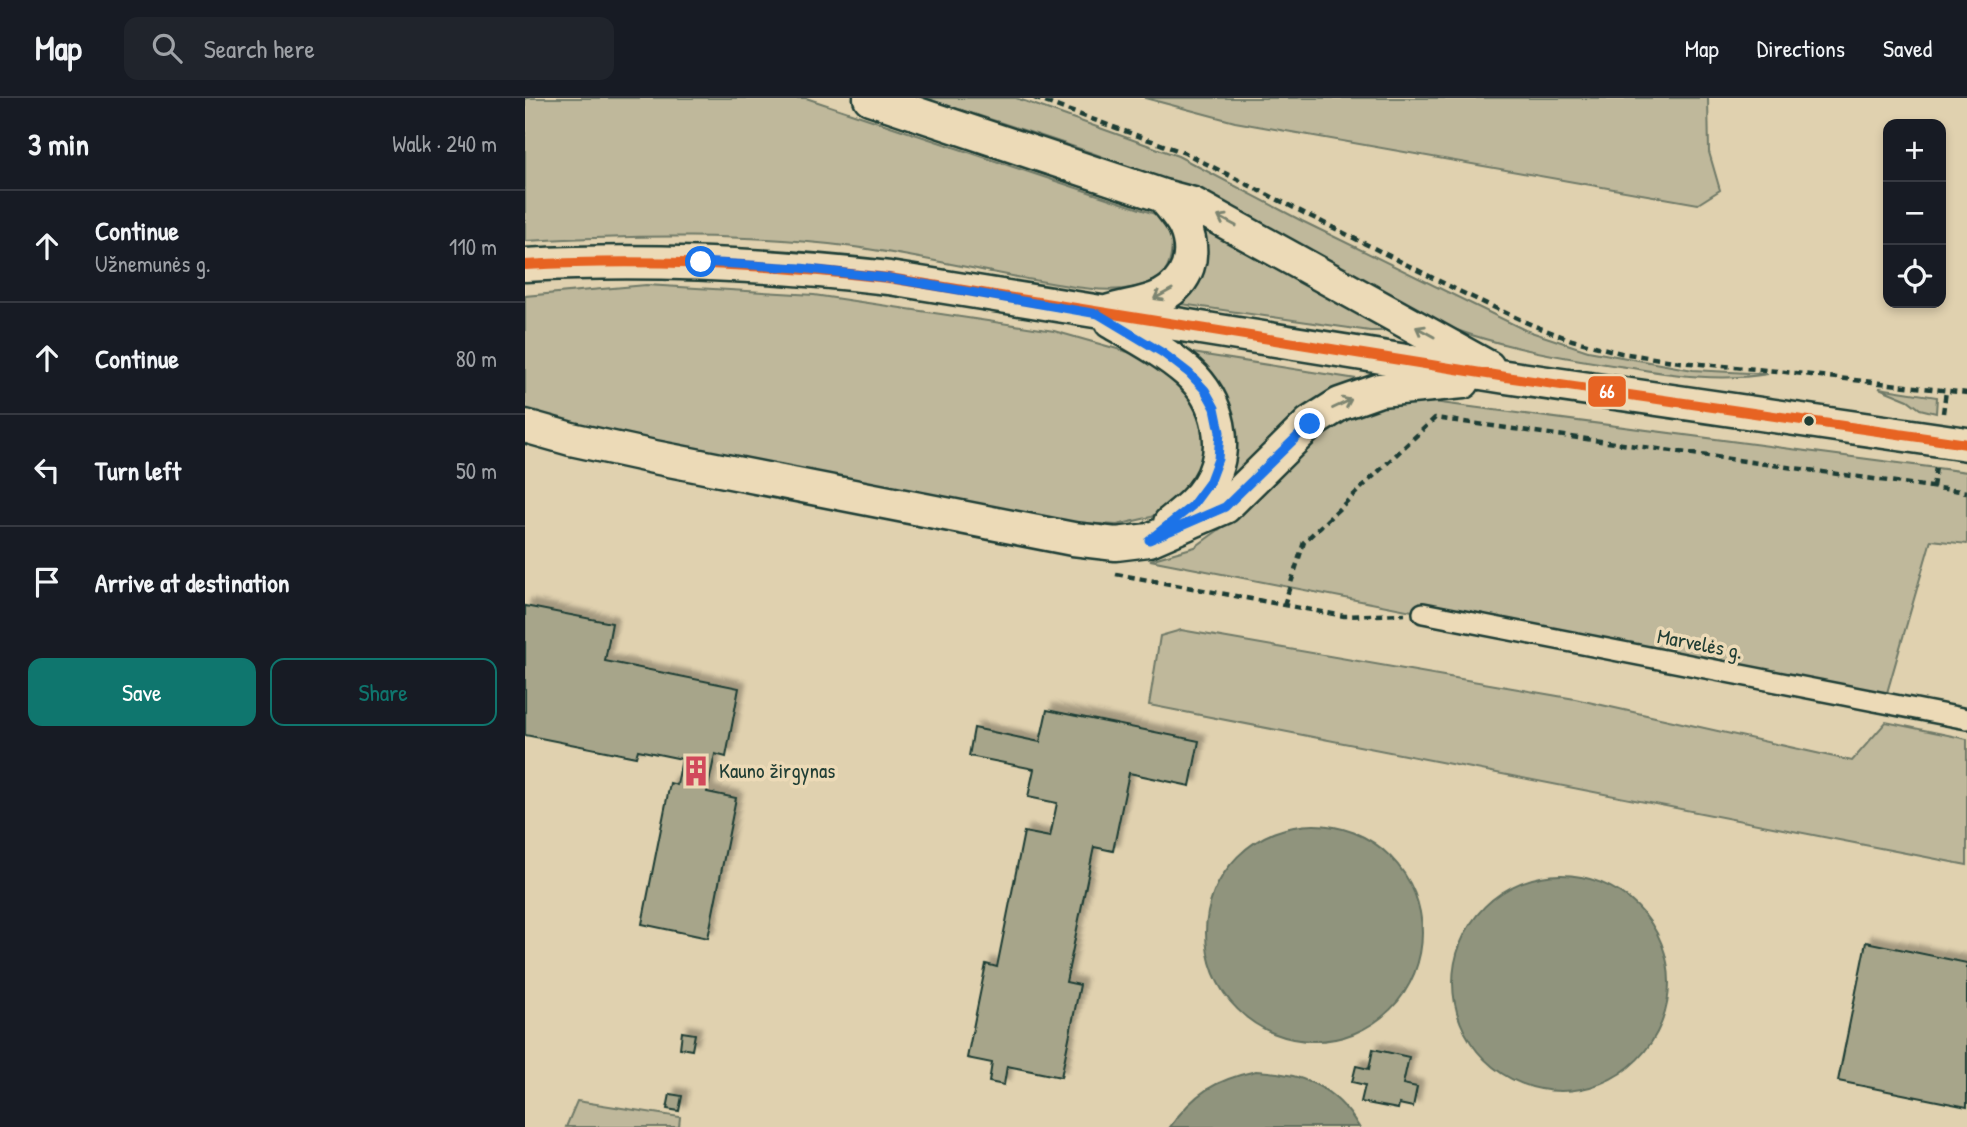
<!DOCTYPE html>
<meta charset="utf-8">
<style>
:root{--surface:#171b24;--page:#20242c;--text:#f1f3f6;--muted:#9ea1a6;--line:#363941;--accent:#0f766e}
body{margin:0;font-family:"Patrick Hand",sans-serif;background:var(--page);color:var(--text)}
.controls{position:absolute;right:21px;top:21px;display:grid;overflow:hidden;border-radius:14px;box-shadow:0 4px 10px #0003}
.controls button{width:63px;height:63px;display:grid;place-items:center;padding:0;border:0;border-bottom:2px solid var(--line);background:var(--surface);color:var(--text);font:35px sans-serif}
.stop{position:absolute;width:21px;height:21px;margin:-16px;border:5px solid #1a73e8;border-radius:50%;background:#fff}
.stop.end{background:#1a73e8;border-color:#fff;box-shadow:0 2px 7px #0008}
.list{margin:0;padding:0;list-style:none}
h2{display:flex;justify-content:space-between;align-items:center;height:91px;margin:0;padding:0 28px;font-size:30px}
h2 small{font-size:23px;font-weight:400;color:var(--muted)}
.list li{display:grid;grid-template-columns:46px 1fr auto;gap:21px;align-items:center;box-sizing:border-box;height:112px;padding:0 28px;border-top:2px solid var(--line)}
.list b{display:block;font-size:26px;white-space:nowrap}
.list p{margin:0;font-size:23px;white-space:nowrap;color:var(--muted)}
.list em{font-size:23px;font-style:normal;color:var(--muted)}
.actions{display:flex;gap:14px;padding:21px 28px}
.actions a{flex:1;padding:16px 0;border:2px solid var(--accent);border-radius:14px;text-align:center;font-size:24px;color:var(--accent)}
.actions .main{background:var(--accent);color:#fff}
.icon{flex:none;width:38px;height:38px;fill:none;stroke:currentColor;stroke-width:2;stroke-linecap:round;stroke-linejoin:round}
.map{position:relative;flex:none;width:1442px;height:1029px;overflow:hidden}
header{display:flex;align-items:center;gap:42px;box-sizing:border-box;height:98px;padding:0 35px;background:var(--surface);border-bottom:2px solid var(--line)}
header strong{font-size:33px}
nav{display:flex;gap:38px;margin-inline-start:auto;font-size:24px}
.search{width:490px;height:63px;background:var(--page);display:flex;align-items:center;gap:18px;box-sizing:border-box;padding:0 24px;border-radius:14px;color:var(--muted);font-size:26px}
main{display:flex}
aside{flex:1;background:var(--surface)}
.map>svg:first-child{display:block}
.green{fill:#bfb89b;stroke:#6f7a68;stroke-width:2}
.water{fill:#90947d;stroke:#637160;stroke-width:2}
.building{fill:#a7a58a;stroke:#1f3d34;stroke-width:2;filter:url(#shadow)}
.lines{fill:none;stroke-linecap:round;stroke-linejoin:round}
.street-casing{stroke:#1f3d34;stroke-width:24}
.primary-casing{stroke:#1f3d34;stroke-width:37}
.path{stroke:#1f3d34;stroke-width:4.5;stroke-dasharray:7 5;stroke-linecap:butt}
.street{stroke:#ecdab7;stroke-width:19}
.primary{stroke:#ecdab7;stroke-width:32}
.bus-1-casing{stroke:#ecdab7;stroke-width:16}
.bus-1{stroke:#e76323;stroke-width:10}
.oneway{stroke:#7b846f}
.route{stroke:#1a73e8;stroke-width:9}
.bus-dot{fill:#1f3d34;stroke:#ecdab7;stroke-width:2.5}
.labels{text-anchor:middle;stroke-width:7;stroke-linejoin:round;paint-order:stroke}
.street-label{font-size:21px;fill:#1f3d34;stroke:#ecdab7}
.poi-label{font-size:21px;fill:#1f3d34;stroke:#ecdab7;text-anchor:start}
.line-badge{stroke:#ecdab7;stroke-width:2.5}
.badge-label{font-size:19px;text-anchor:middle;font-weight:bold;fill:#fff}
</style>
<header>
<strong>Map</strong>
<div class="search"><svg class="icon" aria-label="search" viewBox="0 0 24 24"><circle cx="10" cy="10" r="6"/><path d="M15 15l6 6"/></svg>Search here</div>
<nav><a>Map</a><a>Directions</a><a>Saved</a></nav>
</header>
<main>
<aside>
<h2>3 min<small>Walk · 240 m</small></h2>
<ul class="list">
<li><svg class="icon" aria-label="ahead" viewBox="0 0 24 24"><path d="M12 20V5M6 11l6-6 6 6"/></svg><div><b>Continue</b><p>Užnemunės g.</p></div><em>110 m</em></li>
<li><svg class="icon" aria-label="ahead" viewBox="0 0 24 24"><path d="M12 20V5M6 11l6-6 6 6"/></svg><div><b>Continue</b></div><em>80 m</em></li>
<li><svg class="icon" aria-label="left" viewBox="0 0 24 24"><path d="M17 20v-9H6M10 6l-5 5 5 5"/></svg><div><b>Turn left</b></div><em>50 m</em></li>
<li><svg class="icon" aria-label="arrive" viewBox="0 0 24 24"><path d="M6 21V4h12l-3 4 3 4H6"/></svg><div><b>Arrive at destination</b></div></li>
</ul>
<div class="actions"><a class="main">Save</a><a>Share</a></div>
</aside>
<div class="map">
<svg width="1442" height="1029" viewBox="0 0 1442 1029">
<defs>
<filter id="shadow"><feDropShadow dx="6" dy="-6" stdDeviation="2" flood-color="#0004"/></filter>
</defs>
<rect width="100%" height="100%" fill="#e0d1af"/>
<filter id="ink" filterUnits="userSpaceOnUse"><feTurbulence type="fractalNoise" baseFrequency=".0143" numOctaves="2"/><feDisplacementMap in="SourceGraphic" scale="14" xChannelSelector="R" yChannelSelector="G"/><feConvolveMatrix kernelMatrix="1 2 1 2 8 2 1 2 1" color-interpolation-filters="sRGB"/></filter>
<g filter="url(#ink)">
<path class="green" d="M0,0H281L633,117L647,134C647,168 645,182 607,190C574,196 534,186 502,181C444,170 387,157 329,149C220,135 110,137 0,143Z
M400,0H491L653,58L777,123L1000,232L1063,253L1168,272L1243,276C1195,284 1148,277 1101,269C1025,258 952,245 882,212C814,179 752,134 684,102C593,59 495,32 400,0Z
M620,0H1183L1184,54L1195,92L1173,106L710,24Z
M680,123L860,225L858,233H845L649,205L673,128Z
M121,187L289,197L529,233L631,262L661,288L679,326L680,359L669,383L650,406L626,419L592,427L538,424L115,343L10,317L0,312V198Z
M661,254L838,282L785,304L691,400C695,388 702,376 705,364C719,316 691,288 661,254Z
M1354,290L1412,299L1411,315L1395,311L1383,302Z
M908,304L1442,374V446L1406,442L1359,605L625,462L670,449L714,417L770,356L803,325L854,306Z
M656,532L1050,601L1327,663L1361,624L1442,641V767L624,607L635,538Z
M52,1003L155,1019L154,1029H41Z"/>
<path class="water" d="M681 835a108 108 0 1 1 216 0a108 108 0 1 1-216 0Z
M928 885a108 108 0 1 1 216 0a108 108 0 1 1-216 0Z
M731,973C776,975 810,988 834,1029H645C669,995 690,982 731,973Z"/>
<path class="building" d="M0,508L87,525L80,563L214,590L201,659L190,656L182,694L211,700L183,840L117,826L145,685L152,687L157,661L113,652L111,659L0,637Z
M522,612L674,643L665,688L604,675L588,753L569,749L541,884L555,887L536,979L482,968L479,987L464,984L467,965L442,960L461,866L472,869L499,734L525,739L532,705L503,699L509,671L444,658L449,630L515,644Z
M1341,844L1442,865V1009L1313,983Z
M157,934L170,936L167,952L155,950Z
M848,951L884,959L878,986L892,989L888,1009L874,1006L873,1011L836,1004L840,987L827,984L831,968L844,971Z
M145,996L157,998L154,1013L142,1011Z"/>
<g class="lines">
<g class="street-casing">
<path id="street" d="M898,515L1442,621"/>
</g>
<g class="primary-casing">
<path id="primary" d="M345,0L638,98L668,106L963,269
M0,167C124,160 241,166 364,180L981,279L1442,346
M585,213C601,208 622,206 637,198C663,184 672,157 660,129C655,118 645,108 638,98
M586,224C612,239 640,254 663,274C694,302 706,350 683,387C673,403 660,413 645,425
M0,328L46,341L129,359L548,441L591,446L624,442L700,409L785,325L815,306L855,292L938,284"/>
</g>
<path class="path" d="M509,0L660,55L936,194L1007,227L1047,242L1096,255L1155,264L1252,273L1442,295
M1418,315L1421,293
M1408,389L1411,369
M591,476L819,518L880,516
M759,507L779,444L910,320L1442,394"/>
<use href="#street" class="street"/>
<use href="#primary" class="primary"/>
<g class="bus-1-casing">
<path id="bus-1" d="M0,167C124,160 241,166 364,180L981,279L1442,346"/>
</g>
<use href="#bus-1" class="bus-1"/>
</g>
<defs><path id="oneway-shaft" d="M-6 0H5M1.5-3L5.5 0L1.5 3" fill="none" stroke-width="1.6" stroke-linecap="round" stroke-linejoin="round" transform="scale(1.75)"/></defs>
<g class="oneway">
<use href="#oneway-shaft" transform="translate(702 123) rotate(-152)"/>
<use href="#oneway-shaft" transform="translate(638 196) rotate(151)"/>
<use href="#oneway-shaft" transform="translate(900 234) rotate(-151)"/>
<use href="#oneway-shaft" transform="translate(817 306) rotate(-25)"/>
</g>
</g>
<g class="lines" filter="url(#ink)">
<path class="route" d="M176,164L275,170L364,180L573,216L638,255L664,275L680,292L690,310L695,334L693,361L684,385L667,408L624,442L700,409L785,326"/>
</g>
<defs>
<g id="building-bare" transform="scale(2.415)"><path d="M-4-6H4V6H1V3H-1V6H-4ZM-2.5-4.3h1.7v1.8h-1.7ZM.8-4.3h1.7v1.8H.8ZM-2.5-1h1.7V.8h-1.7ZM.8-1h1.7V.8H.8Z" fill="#d1495b" stroke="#ecdab7" stroke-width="2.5" paint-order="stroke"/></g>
</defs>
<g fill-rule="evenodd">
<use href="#building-bare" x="171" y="673"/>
</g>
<circle class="bus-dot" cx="1284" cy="323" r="6"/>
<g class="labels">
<g class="street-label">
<text transform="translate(1175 546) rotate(11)" y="7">Marvelės g.</text>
</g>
<g class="poi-label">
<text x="194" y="680">Kauno žirgynas</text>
</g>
</g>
<rect class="line-badge" x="1062" y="277" width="40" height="33" rx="7" fill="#e76323"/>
<g class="badge-label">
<text x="1082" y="300">66</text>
</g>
</svg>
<div class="controls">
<button>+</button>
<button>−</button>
<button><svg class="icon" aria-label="locate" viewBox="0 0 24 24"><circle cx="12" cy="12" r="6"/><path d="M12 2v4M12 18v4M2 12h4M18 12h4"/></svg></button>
</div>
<div class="stop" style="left:176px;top:164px"></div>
<div class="stop end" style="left:785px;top:326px"></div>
</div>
</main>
